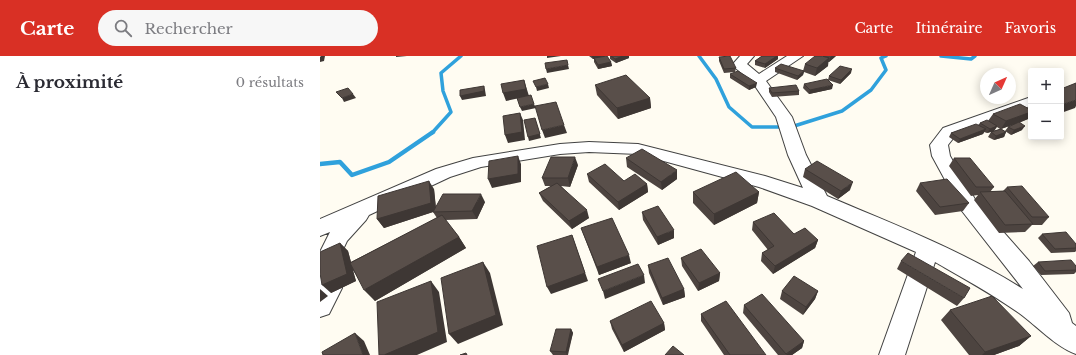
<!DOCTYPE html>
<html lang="fr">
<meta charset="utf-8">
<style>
:root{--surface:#fff;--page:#f7f7f7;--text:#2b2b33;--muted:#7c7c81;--line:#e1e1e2;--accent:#d93025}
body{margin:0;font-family:"Libre Baskerville",serif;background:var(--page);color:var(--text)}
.controls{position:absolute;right:12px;top:12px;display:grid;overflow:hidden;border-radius:4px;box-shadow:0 2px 10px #0003}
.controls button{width:36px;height:36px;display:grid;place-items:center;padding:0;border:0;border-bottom:1px solid var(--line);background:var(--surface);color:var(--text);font:20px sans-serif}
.compass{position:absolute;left:660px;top:12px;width:36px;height:36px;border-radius:50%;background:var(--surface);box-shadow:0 2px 10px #0003;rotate:45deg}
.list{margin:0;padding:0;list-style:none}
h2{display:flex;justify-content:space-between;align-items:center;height:52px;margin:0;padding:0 16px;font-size:17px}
h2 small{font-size:13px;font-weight:400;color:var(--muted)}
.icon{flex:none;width:22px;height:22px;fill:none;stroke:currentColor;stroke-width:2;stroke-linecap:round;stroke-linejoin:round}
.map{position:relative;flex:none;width:756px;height:299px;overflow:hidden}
header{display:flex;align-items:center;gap:24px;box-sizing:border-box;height:56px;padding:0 20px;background:var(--accent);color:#fff}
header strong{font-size:19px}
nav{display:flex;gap:22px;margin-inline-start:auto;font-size:14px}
.search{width:280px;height:36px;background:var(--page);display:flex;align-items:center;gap:10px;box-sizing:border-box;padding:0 14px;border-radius:22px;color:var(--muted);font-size:15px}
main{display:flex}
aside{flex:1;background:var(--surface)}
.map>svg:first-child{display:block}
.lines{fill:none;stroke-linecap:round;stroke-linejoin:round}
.stream-far1{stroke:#2fa1dc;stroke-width:3.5}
.stream{stroke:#2fa1dc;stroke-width:4.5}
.minor-casing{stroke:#424242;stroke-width:2}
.minor{fill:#fff;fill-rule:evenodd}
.wall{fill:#4d4440}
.shaded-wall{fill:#3e3734}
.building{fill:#594f4a;stroke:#3e3734}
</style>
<header>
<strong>Carte</strong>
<div class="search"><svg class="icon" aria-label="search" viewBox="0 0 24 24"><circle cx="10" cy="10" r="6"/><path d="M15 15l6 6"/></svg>Rechercher</div>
<nav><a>Carte</a><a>Itinéraire</a><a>Favoris</a></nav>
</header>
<main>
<aside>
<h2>À proximité<small>0 résultats</small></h2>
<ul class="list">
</ul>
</aside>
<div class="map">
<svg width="756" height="299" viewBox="0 0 756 299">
<rect width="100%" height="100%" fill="#fffcf2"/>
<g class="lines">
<path class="stream-far1" d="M379,0L396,23L409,51L432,71H471L522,55L551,34L566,14L561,2L566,0
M621,0L651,3L655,0
M112,77L131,56L123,35L121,17L141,0"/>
<path class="stream" d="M0,108L20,106L32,119L69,106L113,76"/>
<g class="minor-casing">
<path id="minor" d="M420,0H434L427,8L439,18L467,0H483L446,25L472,61L486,99L507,140C573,168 641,194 703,233L642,155L612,100L610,89L623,72L711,41V51L635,80L628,89L630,100L656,145L709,205L749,257L752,267L756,270V298C736,291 717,270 699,257C672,238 643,222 615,206L585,299H559L596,196L492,150L439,131L318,98L269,96L240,98L161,111L130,121L49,159L46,164L27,185L18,204L22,232L9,258L0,261V196L10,176L0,180V163L116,113L153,102L240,88L269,86L318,88L445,120L483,132L468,99L456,61L433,27L412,9Z"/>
</g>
<use href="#minor" class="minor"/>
</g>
<path class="wall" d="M269,0H284L291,6L292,10L278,13L274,6V3H273Z
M290,0H309V2L296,7L290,3Z
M442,0H458V3L445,12L435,9V5Z
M516,0L509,6H508V10L495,20L484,16L483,19L477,24L455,16V12L483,15L485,8Z
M399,1L416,12L415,16L404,17L399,5Z
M531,17L520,28L508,24L509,20Z
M410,18L436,31L429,34L410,22Z
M484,28L512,33L489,38L483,32Z
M275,29L330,42L331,52L298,63L277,39Z
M449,32L479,35V39L452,41L449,36Z
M711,46V59L708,63L699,67L702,74L691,79L685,75L688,71L695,68L681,73L686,76L684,81L674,84L668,81L671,76L680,73L677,71L674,75L667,77L664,76L663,78L638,87L629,81L631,77L658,69L660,67L668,65L673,58L707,52Z
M306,102L357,123L342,134L307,111Z
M634,102L674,131L670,136L683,135L687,131L729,161L722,169H712L705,176L679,177L654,144L658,139L651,140L629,110Z
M258,109L250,131L241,130L269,162L252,173L223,145L219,137L231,130H225L222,122Z
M485,113L530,134L518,143L483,121Z
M267,118L304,125L327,128L328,136L299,154L269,126Z
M600,127L649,147L643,155L615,159L596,135Z
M114,133L116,151L165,146L157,163L125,164L139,181L146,192L55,245L32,213L36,225L11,237L20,187L28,195L31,206L117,162L113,156L64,172L57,163Z
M373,136H439L437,147L394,169L373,147Z
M322,156L354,182L338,189L323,164Z
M433,166L474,178L498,184L495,192L453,218L441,205L442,197L448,194L432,174Z
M261,172L311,207L279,219Z
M722,178L756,188V195L755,196L731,197L718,182Z
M361,202L400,217L399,225L378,235L362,210Z
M581,205L644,242L637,250L577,213Z
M718,206L756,210V216L754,218L721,219L713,210Z
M328,209L364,233L365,241L343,249L329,217Z
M462,235H498L495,243L483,259L460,243Z
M424,249L484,285L482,292L472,299H458L423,257Z
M630,254L711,280L699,290L674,299H649L621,264Z
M381,258L446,299H404L381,265Z
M290,265L344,267L345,274L304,296L292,273Z
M251,273L253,277L248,299H233L230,295Z"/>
<path class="shaded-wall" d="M1,0H5L4,5L0,6V1Z
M76,0H87L76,1Z
M227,0H241L227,2Z
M272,0H284L273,3Z
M303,0H309V2L296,7L295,3Z
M457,0H458V3L445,12V8Z
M512,0H516L509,6L510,2Z
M509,2L508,10L495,20L497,12Z
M291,6L292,10L278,13V9Z
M248,9L249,13L227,17L226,13Z
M532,13L531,17L520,28L521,24Z
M484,15L483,19L477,24L478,20Z
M204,24L209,40L186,45L183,37Z
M437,27L436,31L429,34V30Z
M228,28L229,32L217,35L216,31Z
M513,29L512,33L489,38L490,34Z
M164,30L165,34L166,40L142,44L140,40Z
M33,38L36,42L24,46L22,42Z
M330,42L331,52L298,63L297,52Z
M756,44V50L755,52L741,57V49Z
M214,48L216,52L202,55L200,51Z
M711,56V59L708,63L681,73L686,65Z
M200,57L203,64L205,84L188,87L185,79Z
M215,62L221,82L209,85L208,81Z
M244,69L247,77L225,82L222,74Z
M677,70L674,75L667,77L670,73Z
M705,70L702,74L691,79L694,74Z
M666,73L663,78L638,87L640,83Z
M686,76L684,81L674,84L676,80Z
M198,100L201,108V126L172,132L168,123Z
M255,101L258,109L250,131L248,122Z
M357,114V123L342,134L341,126Z
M109,125L114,133L116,155L113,156L64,172L57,163Z
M533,126L530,134L518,143L521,135Z
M327,128L328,136L299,154L298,146Z
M439,136L437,147L394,169V158Z
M161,138L165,146L157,163L152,155Z
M267,154L269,162L252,173L249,165Z
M354,174V182L338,189L337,181Z
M252,179L268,225L231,238L227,231Z
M139,181L146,192L55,245L44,234Z
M498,184L495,192L453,218L455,210Z
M20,187L28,195L36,225L11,237L2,229Z
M309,199L311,207L279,219L277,211Z
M163,206L170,217L183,269L138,288L129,278Z
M400,217L399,225L378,235L379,227Z
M324,219L325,227L285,243L283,235Z
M111,225L119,236L127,286L97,299H64Z
M0,233L8,240L0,246Z
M364,233L365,241L343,249L342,242Z
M498,235L495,243L483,259L486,251Z
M344,267L345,274L304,296L302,289Z
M251,273L253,277L247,299L246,296Z
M35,277L44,285L50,299H43Z
M711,280L699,290L674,299H662L665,296Z
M484,285L482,292L472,299H466Z"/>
<path class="building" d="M287,0L291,6L278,9L274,2Z
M291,0H303L295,3Z
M410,0L416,12L404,13L399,1Z
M442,0H457L445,8L435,5Z
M495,0H502L509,2L497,12L485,8Z
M503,0H512L510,2Z
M247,4L248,9L226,13L225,7Z
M461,8L484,15L478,20L455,12Z
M520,10L532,13L521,24L509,20Z
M418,15L437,27L429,30L410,18Z
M306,19L330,42L297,52L275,29Z
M225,22L228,28L216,31L213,25Z
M507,23L513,29L490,34L484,28Z
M204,24L206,33L183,37L181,28Z
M756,27V44L741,49V33Z
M476,29L479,35L452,37L449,32Z
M164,30V35L140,40V34Z
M28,32L33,38L22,42L16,36Z
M211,39L214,48L200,51L197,42Z
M236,46L244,69L222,74L215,50Z
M700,48L711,54V56L686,65L673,58Z
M200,57L202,76L185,79L183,60Z
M215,62L220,78L208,81L204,64Z
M667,64L677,70L670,73L660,67Z
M699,66L705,70L694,74L688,71Z
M656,68L666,73L640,83L631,77Z
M681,73L686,76L676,80L671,76Z
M322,93L357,114L341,126L306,102Z
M198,100V118L168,123L169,105Z
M231,101H255L248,122H222Z
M634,102H650L674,131H656Z
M497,105L533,126L521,135L485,113Z
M285,108L304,125L315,118L327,128L298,146L267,118Z
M416,116L439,136L394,158L373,136Z
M627,123L649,147L620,151L600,127Z
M109,125L111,147L57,163L58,140Z
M237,127L267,154L249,165L219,137Z
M702,130L729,161H712L687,131Z
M685,135L713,168L685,169L660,136Z
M123,138H161L152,155L113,156Z
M338,150L354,174L337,181L322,156Z
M454,157L474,178L485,172L498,184L455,210L442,197L454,190L433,166Z
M122,159L139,181L44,234L30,207Z
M292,162L309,199L277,211L261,172Z
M746,176L756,188V192L735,193L722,178Z
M252,179L265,217L227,231L217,190Z
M20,187L27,218L2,229L0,217V196Z
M381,193L400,217L379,227L361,202Z
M588,197L650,232L644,242L581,205Z
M348,202L364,233L342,242L328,209Z
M751,204L756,210V214L725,215L718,206Z
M163,206L176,259L129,278L121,222Z
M318,208L324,219L283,235L278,223Z
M474,220L498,235L486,251L462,235Z
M111,225L118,276L64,299H59L57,246Z
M442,238L484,285L466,298L424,249Z
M672,240L711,280L665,296L630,254Z
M331,245L344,267L302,289L290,265Z
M406,245L446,299H410L381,258Z
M236,273H251L246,296L230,295Z
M35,277L43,299H3L2,296Z
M353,290L364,299H345Z
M146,297L147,299H140Z"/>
</svg>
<div class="controls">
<button>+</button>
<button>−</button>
</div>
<svg class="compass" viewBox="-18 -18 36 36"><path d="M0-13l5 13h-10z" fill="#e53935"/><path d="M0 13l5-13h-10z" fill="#7c7c81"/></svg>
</div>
</main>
